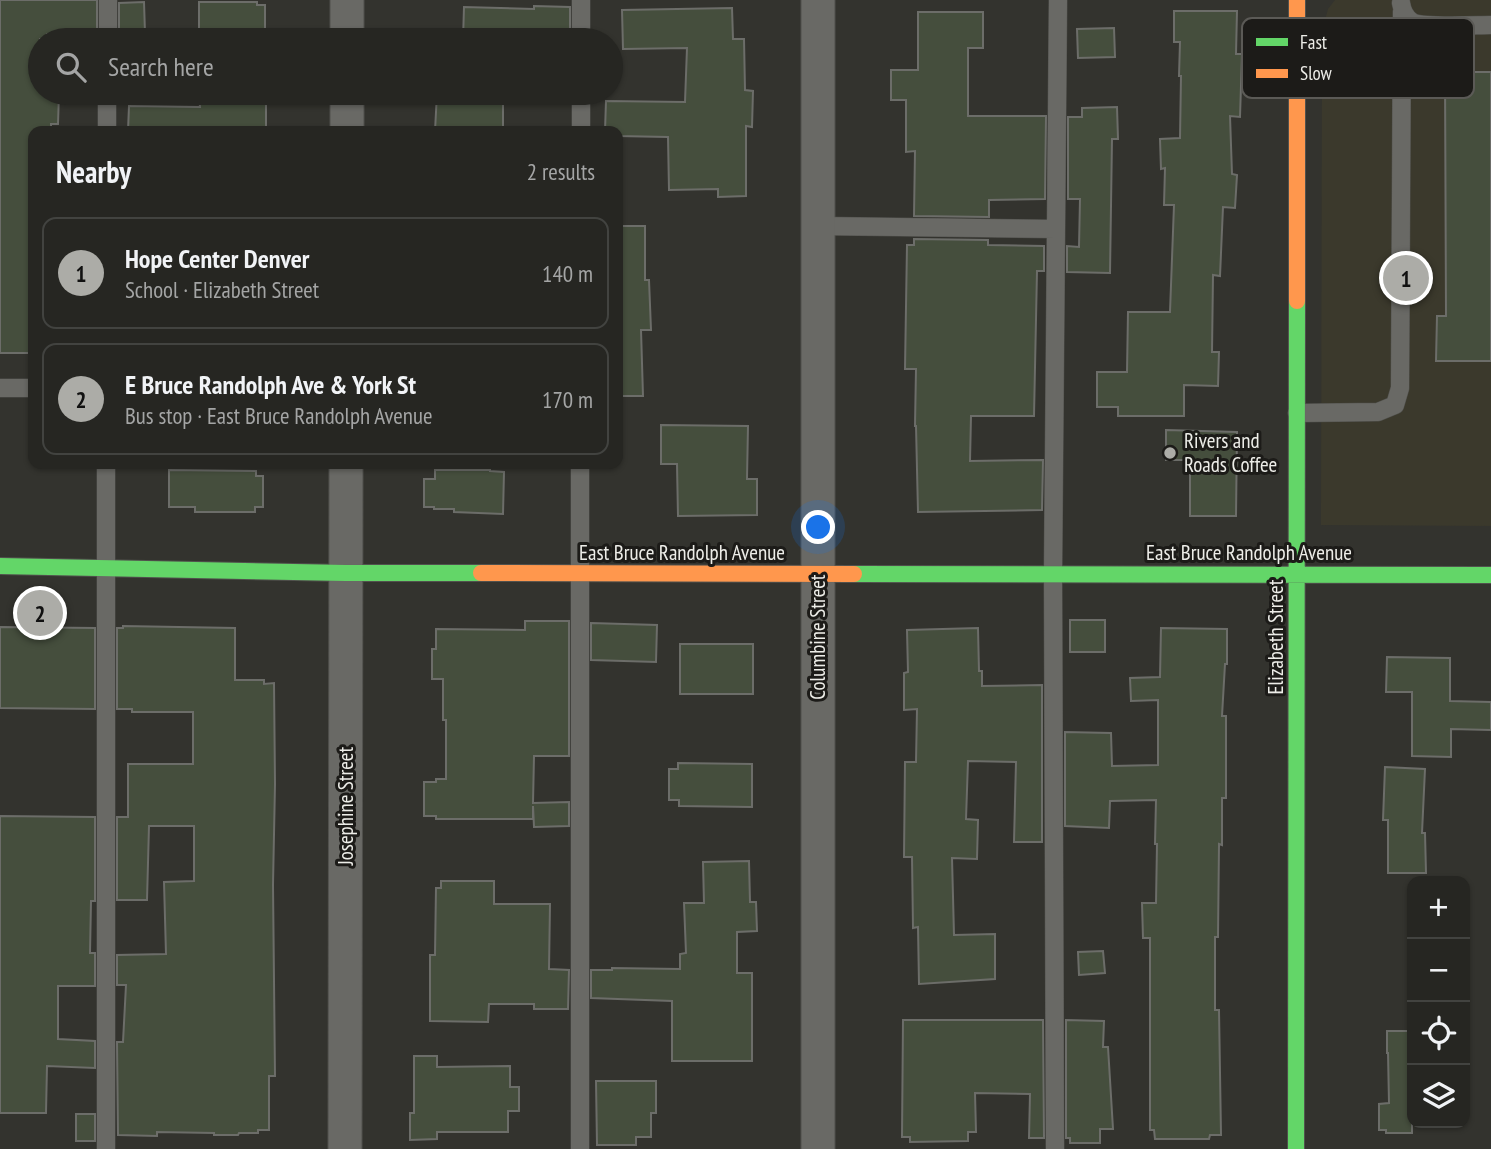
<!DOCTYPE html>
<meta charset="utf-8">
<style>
:root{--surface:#262622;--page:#2e2e2a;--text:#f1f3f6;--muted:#a4a5a5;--line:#424340;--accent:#acaca7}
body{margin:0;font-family:"PT Sans Narrow",sans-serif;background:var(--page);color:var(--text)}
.controls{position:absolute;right:21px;bottom:21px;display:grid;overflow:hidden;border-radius:14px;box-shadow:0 2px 5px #0004}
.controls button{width:63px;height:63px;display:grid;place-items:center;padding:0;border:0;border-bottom:2px solid var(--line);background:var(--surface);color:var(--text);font:35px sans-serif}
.you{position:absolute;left:819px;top:528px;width:24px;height:24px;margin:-18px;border:5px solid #fff;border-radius:50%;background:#1a73e8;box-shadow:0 0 0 10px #1a73e833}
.badge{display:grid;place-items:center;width:46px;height:46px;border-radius:50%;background:var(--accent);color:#111;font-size:23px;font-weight:700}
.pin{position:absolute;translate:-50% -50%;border:4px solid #fff;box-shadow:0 2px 7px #0006}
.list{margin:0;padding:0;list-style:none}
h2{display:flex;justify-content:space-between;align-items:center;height:91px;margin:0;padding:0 28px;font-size:30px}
h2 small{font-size:23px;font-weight:400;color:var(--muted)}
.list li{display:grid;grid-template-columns:46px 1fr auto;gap:21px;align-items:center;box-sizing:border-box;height:112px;margin:0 14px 14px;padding:0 14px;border:2px solid var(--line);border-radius:14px}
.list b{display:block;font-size:26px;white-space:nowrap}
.list p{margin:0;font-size:23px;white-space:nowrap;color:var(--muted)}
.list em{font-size:23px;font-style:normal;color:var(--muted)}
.icon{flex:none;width:38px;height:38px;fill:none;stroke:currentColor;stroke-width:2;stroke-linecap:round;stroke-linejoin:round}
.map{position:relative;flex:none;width:1491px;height:1149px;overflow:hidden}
.search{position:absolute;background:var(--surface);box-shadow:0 2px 5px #0004;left:28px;top:28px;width:595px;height:77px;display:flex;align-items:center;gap:18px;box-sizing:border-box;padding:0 24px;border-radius:38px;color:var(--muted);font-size:26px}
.panel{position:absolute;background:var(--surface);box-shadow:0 2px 5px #0004;left:28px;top:126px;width:595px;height:343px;border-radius:14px}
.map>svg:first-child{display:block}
.built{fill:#3b392c}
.building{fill:#454e3d;stroke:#6c6d69;stroke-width:2}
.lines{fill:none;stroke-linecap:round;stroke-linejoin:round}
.lane-casing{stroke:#51514d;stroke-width:19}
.street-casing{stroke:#51514d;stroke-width:35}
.fast-casing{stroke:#51514d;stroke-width:18}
.slow-casing{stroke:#51514d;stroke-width:18}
.lane{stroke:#696965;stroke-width:18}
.street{stroke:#696965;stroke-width:33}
.fast{stroke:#63d668;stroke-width:16}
.slow{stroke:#ff974d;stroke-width:16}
.poi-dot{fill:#acaca7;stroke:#1c1b18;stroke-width:2.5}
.labels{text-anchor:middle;stroke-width:6;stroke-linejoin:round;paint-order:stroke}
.poi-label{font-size:21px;fill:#edede8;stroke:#1c1b18;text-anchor:start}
.street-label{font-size:21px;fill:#edede8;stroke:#1c1b18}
.key{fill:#1c1b18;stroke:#5b5a56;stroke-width:2}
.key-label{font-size:19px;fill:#edede8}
</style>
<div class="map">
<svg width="1491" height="1149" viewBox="0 0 1491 1149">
<rect width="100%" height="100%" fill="#33332e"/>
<path class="built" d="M1335,0H1491V526L1321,525L1322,31L1328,9Z"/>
<path class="building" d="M0,0H97V32L56,31L55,34H47L46,39H40V93H59L58,124H51V131H33V353H0Z
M144,2L145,33L119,32V3Z
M199,2H257V5H265V39L199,40Z
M534,6L570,7V38H499L498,40H463L464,7L534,9Z
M732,8L733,39H744L745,90L753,91L752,127L746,126V196L718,197V189L669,190L668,137L618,136V131H605L606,101L685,102L687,48L623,49L622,10Z
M1174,11H1237L1236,54H1242L1240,117L1230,116L1232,174L1237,175L1235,208L1223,207L1220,276L1213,275L1212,352H1219L1218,386L1184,385V416H1118V407H1097V372H1127L1128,312H1170L1174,205H1164L1165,168L1161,169L1160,139L1180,138L1181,76H1179L1180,42H1174Z
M918,12H983V48H968V116H1046L1045,199L989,200V217L914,216L915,151L906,152V100H891V70H918Z
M1114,28L1115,57L1078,58L1077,29Z
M1445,72H1491V361H1436L1437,316H1446Z
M199,93H266V131H128L129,106L200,107Z
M437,93H490L491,104H503V131H435Z
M1117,107L1118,139H1112L1110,273L1067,272V246L1079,247L1080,199H1068V117H1082V108Z
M618,226H645V280H649L651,330H641L643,396H618Z
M914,239L988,240V245L1044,246V271H1037L1034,416H971L970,461L1043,460L1042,510L918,512L916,426H915L916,369H905L907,245H914Z
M661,425L748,426L747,479H757V515L678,516L677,464H661Z
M1166,430L1237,432L1236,516H1190V460H1166Z
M169,470L256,471V476H263V507H255V512H195V507H169Z
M435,470H490V471L504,472L503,514L454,512V509H434V507H424V479H435Z
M1070,620H1105V652H1070Z
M525,621H569V756H534L533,803L569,802V826L534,827L533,806V819H436V816H424V782H436V779H446V720H443V679H432V649H436V629L525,630Z
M591,623L657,625L656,662L591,660Z
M123,626L235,628V680H264V684L274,683L275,784L273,885L275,1076H269V1130H258V1133H239L238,1135H214V1133L157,1132V1136L118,1135L117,1042H123L126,985H117V955L166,954L164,882L194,881V826H149L147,900H117V817H128V764H193V712H132V709H117V628H123Z
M0,627L95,628V709L0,708Z
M978,628L979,671H982V686L1042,685V842H1014L1016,762L968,761L966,819L978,820L977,859L952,858L954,935L995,934V979L919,984L918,927L913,928L912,857H904L905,762H916L917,709L904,710V673L908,672L907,630Z
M1161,628L1227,629V664H1225L1222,716H1226V798H1222V845L1219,844L1218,937H1215V1010H1219L1221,1135H1210L1209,1139H1155L1154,1130H1150V938H1143L1142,903H1156L1157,844H1155L1156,800L1110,801L1109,828L1065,826V732L1111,733L1112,766L1158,765V700L1131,701L1130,678L1160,677Z
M680,644H753V694H680Z
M1387,657L1450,658V701L1491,702V730L1451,729V757L1412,756V692H1386Z
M678,763L752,764V807L679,806V800H669V769H678Z
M1385,767L1425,769L1422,833H1425L1426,873H1388V820H1383Z
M0,816L95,817V901H91L90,953H95V986H58V1039L95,1041V1068L47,1066L46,1113H0Z
M749,861L750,902H756L757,931L737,932V973H752V1061H672V1001L591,998V970H612V968L680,969V954L686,953L684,903H704L703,862Z
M441,881H494V904H550L549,969L569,970L568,1009H534V1004H489L488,1022L430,1021V955H435L436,888H441Z
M1103,951L1105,973L1079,975L1078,952Z
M903,1020H1043L1044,1138H1029L1030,1094L975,1093L976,1132H968V1141L910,1142V1137H902Z
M1066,1020L1104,1021L1103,1047H1108L1113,1129H1100V1143H1070V1138H1066Z
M1387,1031H1412V1133H1386V1130H1379V1104L1389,1103L1388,1053H1387Z
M414,1056H437V1067L510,1066V1087H519V1111H508V1132H437V1139L410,1140V1113H414Z
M596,1081H656V1113H651V1137H636V1145H597Z
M76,1114H95V1141H76Z"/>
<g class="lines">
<g class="lane-casing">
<path id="lane" d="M1401,3C1402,10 1406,18 1412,22C1424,28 1475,25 1491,25
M108,40V0
M581,40V0
M107,131V93
M581,131V93
M818,226L1056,229
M0,388H33
M1297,413L1378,412L1395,405L1400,388L1402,11
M106,1149V464
M580,1149V464
M1055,1149L1053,574L1058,0"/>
</g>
<g class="street-casing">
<path id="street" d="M347,40V0
M347,131V93
M345,1149L346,464
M818,1149V0"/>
</g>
<g class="fast-casing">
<path id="fast" d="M0,566L346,573H481
M854,574L1491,575
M1296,1149L1297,301"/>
</g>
<g class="slow-casing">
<path id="slow" d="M1297,301V0
M481,573L854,574"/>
</g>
<use href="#lane" class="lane"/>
<use href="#street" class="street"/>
<use href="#fast" class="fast"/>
<use href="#slow" class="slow"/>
</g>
<circle class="poi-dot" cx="1170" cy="453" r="7"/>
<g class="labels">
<g class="poi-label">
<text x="1184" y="448">Rivers and<tspan x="1184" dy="24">Roads Coffee</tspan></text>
</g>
<g class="street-label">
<text x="682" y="560">East Bruce Randolph Avenue</text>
<text x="1249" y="560">East Bruce Randolph Avenue</text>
<text transform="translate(818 637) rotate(-90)" y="7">Columbine Street</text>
<text transform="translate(1276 637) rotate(-90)" y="7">Elizabeth Street</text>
<text transform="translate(346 806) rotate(-90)" y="7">Josephine Street</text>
</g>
</g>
<rect x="1242" y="18" width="232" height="80" rx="10" class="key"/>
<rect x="1256" y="38" width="32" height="8" fill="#63d668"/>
<rect x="1256" y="69" width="32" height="9" fill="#ff974d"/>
<g class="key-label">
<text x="1300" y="49">Fast</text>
<text x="1300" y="80">Slow</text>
</g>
</svg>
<div class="controls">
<button>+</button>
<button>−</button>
<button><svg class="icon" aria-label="locate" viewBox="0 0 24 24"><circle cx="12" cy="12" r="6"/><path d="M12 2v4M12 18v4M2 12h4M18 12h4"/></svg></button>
<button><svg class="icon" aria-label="layers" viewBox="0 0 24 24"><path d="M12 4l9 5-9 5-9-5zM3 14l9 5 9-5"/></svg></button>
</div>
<div class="you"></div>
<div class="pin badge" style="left:1406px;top:278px">1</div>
<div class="pin badge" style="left:40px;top:613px">2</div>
<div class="search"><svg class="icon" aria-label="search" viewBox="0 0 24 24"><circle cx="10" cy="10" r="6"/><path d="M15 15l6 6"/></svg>Search here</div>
<section class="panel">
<h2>Nearby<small>2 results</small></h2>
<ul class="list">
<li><span class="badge">1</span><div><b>Hope Center Denver</b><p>School · Elizabeth Street</p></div><em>140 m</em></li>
<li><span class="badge">2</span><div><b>E Bruce Randolph Ave &amp; York St</b><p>Bus stop · East Bruce Randolph Avenue</p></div><em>170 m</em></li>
</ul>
</section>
</div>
